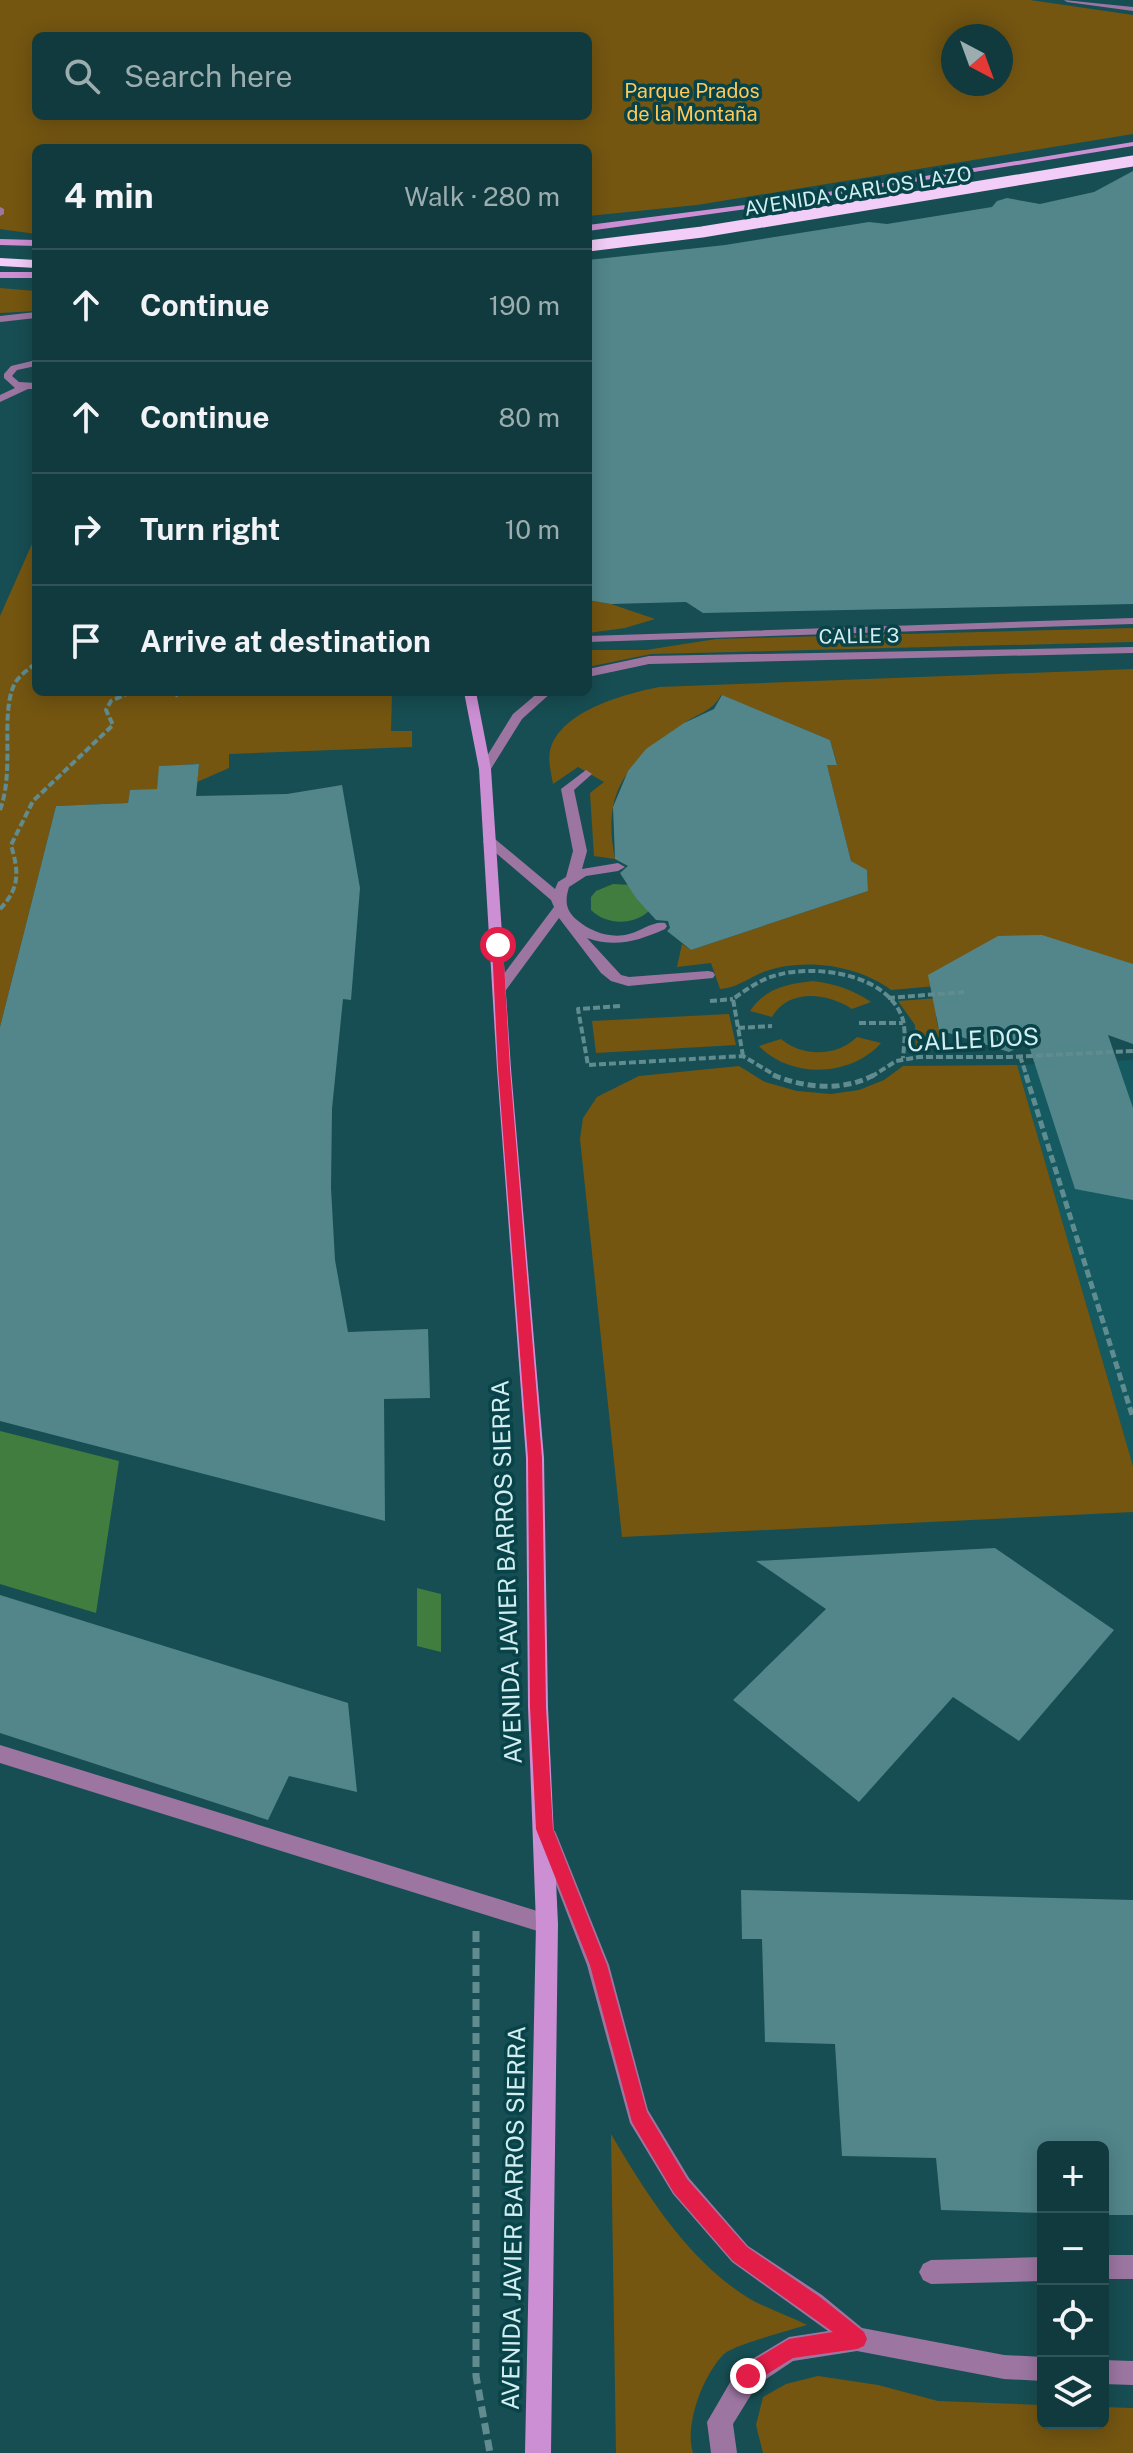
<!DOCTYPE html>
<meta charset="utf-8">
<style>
:root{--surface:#113a3e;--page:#1e4549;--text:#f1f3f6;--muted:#9cadb0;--line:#305458}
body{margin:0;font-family:"Public Sans",sans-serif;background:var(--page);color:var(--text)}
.controls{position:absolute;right:24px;bottom:24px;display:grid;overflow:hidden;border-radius:12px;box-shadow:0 4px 20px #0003}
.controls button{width:72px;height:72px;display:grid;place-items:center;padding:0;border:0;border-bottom:2px solid var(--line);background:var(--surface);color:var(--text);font:40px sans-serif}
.compass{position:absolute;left:941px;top:24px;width:72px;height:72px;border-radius:50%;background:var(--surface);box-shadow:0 4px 20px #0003;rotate:139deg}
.stop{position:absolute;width:24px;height:24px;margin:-18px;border:6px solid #e11d48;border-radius:50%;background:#fff}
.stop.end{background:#e11d48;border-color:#fff;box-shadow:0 2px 8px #0008}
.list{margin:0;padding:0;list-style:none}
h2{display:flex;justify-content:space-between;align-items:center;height:104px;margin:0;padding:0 32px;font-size:34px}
h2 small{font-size:26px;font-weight:400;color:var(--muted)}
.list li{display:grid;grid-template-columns:52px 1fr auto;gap:24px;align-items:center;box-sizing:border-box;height:112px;padding:0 32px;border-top:2px solid var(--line)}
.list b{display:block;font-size:30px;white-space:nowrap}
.list em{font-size:26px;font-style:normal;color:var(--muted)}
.icon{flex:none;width:44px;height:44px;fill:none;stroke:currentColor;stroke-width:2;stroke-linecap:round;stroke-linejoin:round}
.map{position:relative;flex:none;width:1133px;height:2453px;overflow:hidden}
.search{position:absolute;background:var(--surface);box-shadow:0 4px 20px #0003;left:32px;top:32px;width:560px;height:88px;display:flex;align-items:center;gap:20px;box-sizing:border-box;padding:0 28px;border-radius:12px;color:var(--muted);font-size:30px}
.panel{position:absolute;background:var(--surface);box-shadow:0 4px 20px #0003;left:32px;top:144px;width:560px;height:552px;border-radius:12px}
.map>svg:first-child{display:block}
.built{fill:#145a60}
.green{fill:#745611;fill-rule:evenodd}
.water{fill:#417d3e}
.building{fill:#52868b}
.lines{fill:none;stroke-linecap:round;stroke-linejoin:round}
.path-far2{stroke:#608c90;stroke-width:4;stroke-dasharray:7 3;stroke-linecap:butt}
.path-far1{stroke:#608c90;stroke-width:5;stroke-dasharray:8 4;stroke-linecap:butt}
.path{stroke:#608c90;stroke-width:7;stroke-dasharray:11 6;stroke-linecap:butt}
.lane{fill:#9c76a1;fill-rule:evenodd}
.street{fill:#9c76a1;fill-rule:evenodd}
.secondary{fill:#cc8fd3;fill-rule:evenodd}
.highway{fill:#f2cdf7;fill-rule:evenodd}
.highway-bridge{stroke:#f2cdf7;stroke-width:11}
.route{fill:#e11d48}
.labels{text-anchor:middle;stroke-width:7;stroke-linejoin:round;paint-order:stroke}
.far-park-label{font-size:20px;fill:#ffc857;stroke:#074348}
.far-street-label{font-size:20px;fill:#d3eef0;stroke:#074348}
.street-label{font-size:24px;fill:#d3eef0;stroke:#074348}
</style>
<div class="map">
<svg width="1133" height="2453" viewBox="0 0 1133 2453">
<rect width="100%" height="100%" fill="#174e53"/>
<path class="built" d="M1133,1060V1466L1017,1065Z"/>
<path class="green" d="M0,0H1030L1133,15V134L697,205L588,216V148H36V234L0,229ZM36,36H588V116H36ZM953,36H1001V84H953Z
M0,288L36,291V311L0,313Z
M36,535V692H392L391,731H412V747L229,754V768L197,782L199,764L160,766L157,789L130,791L128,803L56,806L0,1027V616Z
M588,600L611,604L655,619L625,628L588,633Z
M1133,628V642L651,654L588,667V650H646L716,639Z
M1133,669V969L891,990C857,965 806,958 766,971C749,977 738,988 720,989L711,963L677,967L682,944L691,950L868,891L867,871L851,861L827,765L837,764L830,740L721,695C712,712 698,713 683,724C629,761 601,789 615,859L594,856L590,793L604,782L578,767L553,784C551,772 547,759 551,747C564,710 625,694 659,687Z
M813,981C835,984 852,989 871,1002L852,1009C827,993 789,988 772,1017L750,1011C766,988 786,984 813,981Z
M939,998C932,1019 938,1031 951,1048L916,1050L915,1025L898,1001Z
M729,1014L736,1045L596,1053L592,1021Z
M857,1037L881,1043C851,1077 791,1079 759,1046L781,1039C802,1057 837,1057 857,1037Z
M1017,1065L1133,1466V1512L622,1537L580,1139L583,1118L597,1097L639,1076L739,1066L765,1082L797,1091L831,1094L859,1090L884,1080L903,1066Z
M611,2134C647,2195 688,2261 750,2299C768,2309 789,2316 807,2325C791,2330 733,2345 724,2354C703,2375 684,2425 693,2453H616Z
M818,2376L878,2385L938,2401L1043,2405V2423H1103V2407L1133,2408V2453H763L756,2425L763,2397L786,2384Z"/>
<path class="water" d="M613,884L633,885L649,911C633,926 606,925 591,910V897L596,891Z
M0,1431L119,1461L96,1613L0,1584Z
M417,1588L441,1594V1652L417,1646Z"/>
<path class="building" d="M1133,171V604L703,613L686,602L611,604L588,600V260L725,245L869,222L887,224L992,207L997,201L1007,198L1040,204L1094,192Z
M722,695L830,740L837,765H827L851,861L867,870L868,891L691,950L667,931L670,928L668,921L656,920L636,898L620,873L628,866L615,859L613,807L628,771L646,749L684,723L714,709Z
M199,764L196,796L287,794L342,785L360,888L351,1000L343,999L332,1109L331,1188L335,1260L348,1332L428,1329L430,1398L384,1399L385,1521L0,1421V1027L56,806L128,803L130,790L157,789L159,766Z
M1042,935L1133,964V1044L1108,1035L1133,1108V1200L1075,1189L1028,1043L1009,1052L939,1030L928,975L998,936Z
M995,1548L1114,1630L1019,1741L953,1697L859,1802L733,1700L826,1609L756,1561Z
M0,1595L348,1703L357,1792L289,1776L268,1820L0,1733Z
M741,1890L1133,1900V2215H1103V2147H1043V2213L941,2210L936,2158L842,2156L835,2044L765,2042L762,1939H742Z"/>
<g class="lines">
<path class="path-far2" d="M173,692L178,696
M0,810C15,770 0,716 14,685C18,676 29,669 36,663
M0,909C20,888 19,872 11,845L33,801L113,725L106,710L111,701L131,692
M888,998L964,992
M710,1001L733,999
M620,1006L578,1009L588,1065L743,1056L778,1077
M859,1023H903
M738,1028L772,1026
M743,1056L733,999C747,989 761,979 777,975C817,964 889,974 903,1020C906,1033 904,1046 903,1058
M1020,1056L1027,1077
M871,1077L896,1061L919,1057H1010L1133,1051"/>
<path class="path-far1" d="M773,1075C806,1088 842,1092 874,1075
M1026,1075L1133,1418"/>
<path class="path" d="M476,1931V2376L490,2453"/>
<path class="lane" d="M0,207L4,209V214L0,216Z
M586,770L592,774L574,790L587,851L582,869L618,863L625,867L618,871L586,876L569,887C565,900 565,910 577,920C591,932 611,939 629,934C642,931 652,921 665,923L667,926L665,929C638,941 616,948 587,938L621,975L629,977L708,971L713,972L715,975L713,978L628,986L611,981L601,973L559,918L506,990L501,992L494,987L554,907L551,900L483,842L485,839H495L555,889L558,882L566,877L573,851L561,789Z
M0,1745L547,1914L555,1917L558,1924L555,1931L547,1934L0,1763Z
M1103,2255H1133V2279H1103Z
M1043,2257V2281L931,2284L923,2280L919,2272L923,2264L931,2260Z"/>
<path class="street" d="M1064,0L1133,7V11L1067,2Z
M36,312V318L0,322V316Z
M36,360V366L17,370L12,376L19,382L36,383V389H28L0,402V395L15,388L4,378V374L11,366Z
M1133,618V624L588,642V636Z
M1133,647V653L649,664L588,677V669L649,656Z
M539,692H552L522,719L489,772H481L479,769L513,714Z
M548,1828L555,1831L558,1838L609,1965L648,2110L689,2178L748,2246L822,2295L862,2328L1004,2355L1043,2357V2381L1004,2379L857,2351L793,2361L757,2385L733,2424L737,2453H711L707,2422L739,2367L789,2337L828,2331L732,2262L673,2194L630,2123L587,1965L538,1838L541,1831Z
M1103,2360L1133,2361V2385L1103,2384Z"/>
<path class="secondary" d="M1133,142V146L761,207L588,231V225L761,203Z
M0,239L36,240V246L0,245Z
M0,272H36V278H0Z
M464,692H476L491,769L511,1069L544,1458L548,1707L558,1924L551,2453H525L536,1924L528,1707L526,1458L497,1069L479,769Z"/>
<path class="highway" d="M0,258L36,260V268L0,266Z"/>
<path class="highway-bridge" d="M588,246L702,232L1133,161"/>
</g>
<path class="route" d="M498,942L503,945L510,1069L542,1458L546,1707L553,1829L607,1965L647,2112L687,2179L747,2247L820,2297L864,2332L867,2339L864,2346L857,2349L793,2358L748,2386L741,2383L738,2376L741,2368L789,2339L833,2332L733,2261L674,2193L632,2122L590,1965L536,1829L530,1707L528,1458L498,1069L492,945Z"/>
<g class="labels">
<g class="far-park-label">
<text x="692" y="98">Parque Prados<tspan x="692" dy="23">de la Montaña</tspan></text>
</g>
<g class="far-street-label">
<text transform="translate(858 191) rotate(-9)" y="7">AVENIDA CARLOS LAZO</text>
<text transform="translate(859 636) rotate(-1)" y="7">CALLE 3</text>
</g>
<g class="street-label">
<text transform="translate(973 1040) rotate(-3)" y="8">CALLE DOS</text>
<text transform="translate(507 1572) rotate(-92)" y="8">AVENIDA JAVIER BARROS SIERRA</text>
<text transform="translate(514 2218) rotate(-89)" y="8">AVENIDA JAVIER BARROS SIERRA</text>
</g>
</g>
</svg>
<div class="controls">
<button>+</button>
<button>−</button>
<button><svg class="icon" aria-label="locate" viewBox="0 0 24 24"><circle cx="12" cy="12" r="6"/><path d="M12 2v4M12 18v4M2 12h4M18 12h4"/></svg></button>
<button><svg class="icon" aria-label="layers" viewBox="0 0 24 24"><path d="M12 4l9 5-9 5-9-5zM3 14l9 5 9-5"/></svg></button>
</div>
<svg class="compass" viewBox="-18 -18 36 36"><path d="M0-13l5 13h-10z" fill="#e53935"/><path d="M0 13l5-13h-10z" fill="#9cadb0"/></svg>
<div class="stop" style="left:498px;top:945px"></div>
<div class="stop end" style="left:748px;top:2376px"></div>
<div class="search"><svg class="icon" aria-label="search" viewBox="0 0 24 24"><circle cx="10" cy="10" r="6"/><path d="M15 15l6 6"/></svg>Search here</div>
<section class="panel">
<h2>4 min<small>Walk · 280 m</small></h2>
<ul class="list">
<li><svg class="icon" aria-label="ahead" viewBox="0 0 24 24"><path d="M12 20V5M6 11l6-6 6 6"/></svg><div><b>Continue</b></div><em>190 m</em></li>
<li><svg class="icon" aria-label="ahead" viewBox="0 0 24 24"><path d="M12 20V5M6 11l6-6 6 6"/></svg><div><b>Continue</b></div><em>80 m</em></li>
<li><svg class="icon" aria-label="right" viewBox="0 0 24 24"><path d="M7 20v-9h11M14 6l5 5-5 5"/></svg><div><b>Turn right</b></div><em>10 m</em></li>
<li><svg class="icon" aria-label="arrive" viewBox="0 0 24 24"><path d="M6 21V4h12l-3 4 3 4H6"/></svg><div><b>Arrive at destination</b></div></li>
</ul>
</section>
</div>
